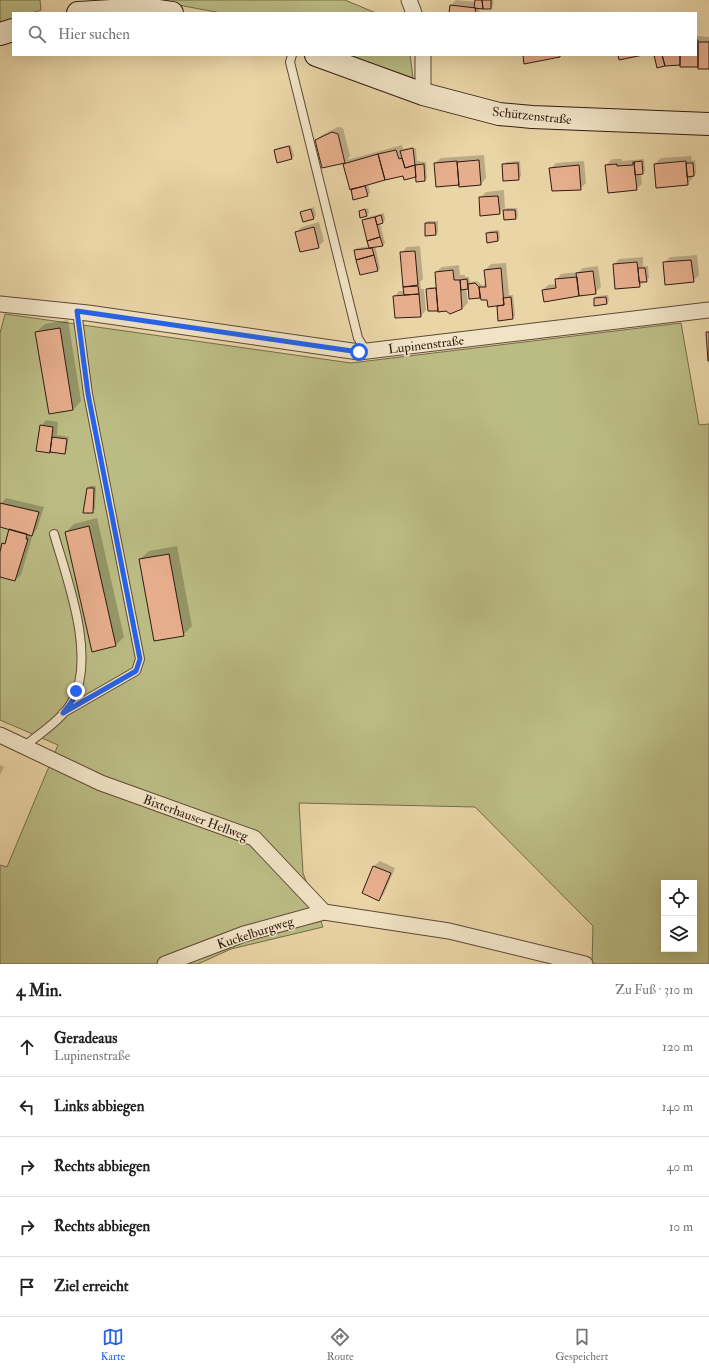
<!DOCTYPE html>
<html lang="de">
<meta charset="utf-8">
<style>
:root{--surface:#fff;--page:#f6f6f6;--text:#222;--muted:#767676;--line:#e0e0e0;--accent:#2563eb}
body{margin:0;font-family:"IM FELL Double Pica",serif;background:var(--page);color:var(--text)}
.controls{position:absolute;right:12px;bottom:12px;display:grid;overflow:hidden;border-radius:0px;box-shadow:0 4px 16px #0002}
.controls button{width:36px;height:36px;display:grid;place-items:center;padding:0;border:0;border-bottom:1px solid var(--line);background:var(--surface);color:var(--text);font:20px sans-serif}
.stop{position:absolute;width:12px;height:12px;margin:-9px;border:3px solid #2563eb;border-radius:50%;background:#fff}
.stop.end{background:#2563eb;border-color:#fff;box-shadow:0 1px 4px #0008}
.list{margin:0;padding:0;list-style:none}
h2{display:flex;justify-content:space-between;align-items:center;height:52px;margin:0;padding:0 16px;font-size:17px}
h2 small{font-size:13px;font-weight:400;color:var(--muted)}
.list li{display:grid;grid-template-columns:26px 1fr auto;gap:12px;align-items:center;box-sizing:border-box;height:60px;padding:0 16px;border-top:1px solid var(--line)}
.list b{display:block;font-size:15px;white-space:nowrap}
.list p{margin:0;font-size:13px;white-space:nowrap;color:var(--muted)}
.list em{font-size:13px;font-style:normal;color:var(--muted)}
.icon{flex:none;width:22px;height:22px;fill:none;stroke:currentColor;stroke-width:2;stroke-linecap:round;stroke-linejoin:round}
.map{position:relative;flex:none;width:709px;height:964px;overflow:hidden}
.search{position:absolute;background:var(--surface);box-shadow:0 4px 16px #0002;left:12px;right:12px;top:12px;height:44px;display:flex;align-items:center;gap:10px;box-sizing:border-box;padding:0 14px;border-radius:0px;color:var(--muted);font-size:15px}
.sheet{height:352px;background:var(--surface)}
nav{display:flex;justify-content:space-around;align-items:center;box-sizing:border-box;height:56px;border-top:1px solid var(--line);background:var(--surface);font-size:11px;color:var(--muted)}
nav a{display:grid;justify-items:center;gap:2px}
nav .on{color:var(--accent)}
.map>svg:first-child{display:block}
.green{fill:#bbbc84;stroke:#766b4b;fill-rule:evenodd}
.shadow{fill:#0003}
.building{fill:#e7ae8d;stroke:#301a12}
.lines{fill:none;stroke-linecap:round;stroke-linejoin:round}
.lane-casing{stroke:#5e4937;stroke-width:10}
.street-casing{stroke:#5e4937;stroke-width:17}
.secondary-casing{stroke:#301a12;stroke-width:24}
.lane{stroke:#f1e4c6;stroke-width:8}
.street{stroke:#f1e4c6;stroke-width:15}
.secondary{stroke:#f1e4c6;stroke-width:22}
.route{stroke:#2563eb;stroke-width:5}
.labels{text-anchor:middle;stroke-width:3;stroke-linejoin:round;paint-order:stroke}
.street-label{font-size:13px;fill:#301a12;stroke:#f1e4c6}
</style>
<div class="map">
<svg width="709" height="964" viewBox="0 0 709 964">
<rect width="100%" height="100%" fill="#ead5a7"/>
<filter id="stains"><feTurbulence type="fractalNoise" baseFrequency=".005" numOctaves="4"/><feColorMatrix values="0 0 0 0 .2 0 0 0 0 .09 0 0 0 0 .02 0 0 0 .5 -.17"/></filter>
<radialGradient id="worn" r=".72"><stop offset=".6" stop-color="#630" stop-opacity="0"/><stop offset="1" stop-color="#630" stop-opacity=".3"/></radialGradient>
<path class="green" d="M0,0H40L41,10L32,13H13V20L0,24Z
M152,0H345L376,13H221Z
M346,55H410L413,78Z
M5,314L351,363L681,323L699,425L709,424V964H592L593,926L475,807L299,803L303,873L323,927L231,949L198,964H0V865L7,867L58,745L0,720V333ZM664,883H694V949H664Z"/>
<path class="shadow" d="M456,0L477,2V0H493V5L491,8L480,7L479,13H450L451,5Z
M696,36L709,37V68L681,64L655,55H696Z
M338,127L343,128L350,156L347,160L402,145L403,149L416,146L403,150V152L416,148L417,161L426,162L427,178L425,180L416,176L404,175L368,184L370,193L367,195L354,199L344,164L347,161L323,167L316,140L322,135Z
M291,145L294,156L292,158L275,151L277,148Z
M484,155L486,178L481,184L435,163L441,158Z
M691,156L692,161L695,160L696,173L688,184L655,164L661,158Z
M612,159H622V161L644,159L645,171L641,173L642,184L636,189L606,165Z
M520,161L521,176L518,179L503,165L506,162Z
M584,161L586,183L580,189L550,169L556,163Z
M504,190L505,210L507,208H517L518,216L515,218L505,219L504,208L499,213L480,198L486,192Z
M314,207L316,216L313,218L301,213Z
M368,208L369,213L361,217L360,212Z
M384,213L385,220L380,224L385,243L383,245L375,246L380,268L378,270L361,274L355,250L357,248L370,246L363,221L365,218Z
M428,221H438V232L436,234L426,223Z
M319,222L324,241L318,247L296,232L302,227Z
M499,230L500,238L498,241L487,234L489,231Z
M420,246L423,279L420,282L421,289H424L426,310L421,316L394,297L399,291H404L401,253L407,247Z
M697,255L699,275L693,281L664,263L670,257Z
M643,257V266H648L649,278L639,286L614,264L619,259Z
M506,263L509,295H513L515,316L512,318L499,320L498,305L481,297L470,298L469,288H466L468,303L462,309L439,311L427,290L430,287H437L436,272L442,267L459,265L460,275H465V277H469L470,282L477,281L483,286L486,282L485,270L491,264Z
M598,266L601,287L595,293L543,290L548,285L556,284V280L561,274L578,272L583,268Z
M608,295L609,301L606,303L595,298L597,296Z
M68,320L81,401L73,410L36,332L45,324Z
M46,420L58,422L57,435L69,437V439L56,437V439L68,440L67,450L64,453L51,451L41,426Z
M90,486H96L95,509L92,512L88,488Z
M6,498L44,507L37,529L33,534L21,575L15,580L0,576V555L10,529L0,526V505Z
M97,518L124,637L116,645L66,532L74,524Z
M177,546L192,626L183,635L140,559L149,551Z
M0,765L4,767L0,775Z
M380,861L395,868L384,894L379,900L363,892L374,866Z"/>
<path class="building" d="M475,0H482L483,9L474,8Z
M482,0H491V9H483Z
M450,5L476,8L475,13H449Z
M696,40H698V67H680V55H696Z
M698,42H709V69H698Z
M523,55H560V57L524,64Z
M618,55H643L619,60Z
M654,55H662L665,66L657,68Z
M662,55H680V65L665,66Z
M332,132L338,134L345,163L322,168L315,140Z
M289,146L292,159L277,163L274,150Z
M413,148L415,165L405,168L400,151Z
M396,150L399,159L402,158L405,168L415,165L416,177L404,180L403,176L385,180L378,154Z
M378,154L385,180L350,190L343,164Z
M479,160L481,185L459,187L457,162Z
M457,161L459,185L436,187L434,163Z
M642,161L643,174L635,175L634,162Z
M686,161L688,185L656,188L654,164Z
M633,162H634L637,190L608,193L605,165L617,164V166L633,165Z
M518,163L519,180L503,181L502,164Z
M686,163H693L694,176L687,177Z
M424,164L425,181L416,182L415,165Z
M579,165L581,190L552,191L549,168Z
M365,186L368,196L353,200L351,189Z
M498,196L500,214L480,216L479,197Z
M311,209L314,219L303,222L300,212Z
M365,209L367,216L360,218L359,211Z
M503,210H515L516,219L504,220Z
M381,215L383,223L377,225L375,217Z
M375,217L380,237L367,241L362,220Z
M425,223H435L436,235L425,236Z
M314,227L319,248L300,252L295,232Z
M497,232L498,241L487,243L486,233Z
M380,237L383,246L369,248L367,241Z
M372,248L374,255L356,260L354,250Z
M415,251L418,285L403,287L400,252Z
M374,255L378,271L360,275L356,260Z
M691,260L694,282L665,285L663,262Z
M637,262L640,287L615,289L613,264Z
M501,268L504,305L488,307L487,300H481L479,287H486L484,270Z
M638,268H645L647,282H639Z
M453,270L454,280H460L462,309L450,314L446,311L438,312L435,272Z
M593,271L596,294L579,296L576,273Z
M577,277L579,296L544,302L542,290L556,288L555,279Z
M467,279L468,289L461,290L460,280Z
M475,283L479,287L480,298L469,299L468,284Z
M418,286L419,294L404,295L403,287Z
M436,288L438,311H428L426,289Z
M419,294L421,317L395,318L393,296Z
M511,297L513,319L498,321L497,306L504,305L503,298Z
M606,297L607,304L594,306V298Z
M60,328L73,410L49,414L35,332Z
M706,332H709V361H708Z
M40,425L53,427L50,453L36,451Z
M52,437L67,439L65,454L50,452Z
M87,488H94L93,513H83Z
M0,503L39,512L32,536L0,527Z
M89,526L116,646L92,652L65,532Z
M9,529L27,534L26,539H28L15,581L0,577V552L2,543L5,544Z
M169,554L184,636L154,641L139,559Z
M373,866L391,873L379,901L362,893Z"/>
<g class="lines">
<g class="lane-casing">
<path id="lane" d="M292,55L290,62L358,338L366,351
M63,713L136,671L140,659L88,394L77,311
M25,746C40,733 63,719 73,700C96,655 67,579 54,534"/>
</g>
<g class="street-casing">
<path id="street" d="M409,0L414,13
M423,94V55
M0,304L88,313L359,352L709,310
M0,735L101,783L254,838L324,912L449,931L585,964
M165,964L244,934L324,912"/>
</g>
<g class="secondary-casing">
<path id="secondary" d="M78,13L145,9L172,13
M0,34L13,30
M316,55L423,94L499,114L532,117L709,124"/>
</g>
<use href="#lane" class="lane"/>
<use href="#street" class="street"/>
<use href="#secondary" class="secondary"/>
</g>
<g class="lines">
<path class="route" d="M76,691L73,700L63,713L136,671L140,659L88,394L77,311L359,352"/>
</g>
<g class="labels">
<g class="street-label">
<text transform="translate(532 115) rotate(6)" y="5">Schützenstraße</text>
<text transform="translate(426 344) rotate(-7)" y="5">Lupinenstraße</text>
<text transform="translate(196 817) rotate(20)" y="5">Bixterhauser Hellweg</text>
<text transform="translate(255 932) rotate(-18)" y="5">Kuckelburgweg</text>
</g>
</g>
<rect width="100%" height="100%" filter="url(#stains)"/>
<rect width="100%" height="100%" fill="url(#worn)"/>
</svg>
<div class="controls">
<button><svg class="icon" aria-label="locate" viewBox="0 0 24 24"><circle cx="12" cy="12" r="6"/><path d="M12 2v4M12 18v4M2 12h4M18 12h4"/></svg></button>
<button><svg class="icon" aria-label="layers" viewBox="0 0 24 24"><path d="M12 4l9 5-9 5-9-5zM3 14l9 5 9-5"/></svg></button>
</div>
<div class="stop" style="left:359px;top:352px"></div>
<div class="stop end" style="left:76px;top:691px"></div>
<div class="search"><svg class="icon" aria-label="search" viewBox="0 0 24 24"><circle cx="10" cy="10" r="6"/><path d="M15 15l6 6"/></svg>Hier suchen</div>
</div>
<section class="sheet">
<h2>4 Min.<small>Zu Fuß · 310 m</small></h2>
<ul class="list">
<li><svg class="icon" aria-label="ahead" viewBox="0 0 24 24"><path d="M12 20V5M6 11l6-6 6 6"/></svg><div><b>Geradeaus</b><p>Lupinenstraße</p></div><em>120 m</em></li>
<li><svg class="icon" aria-label="left" viewBox="0 0 24 24"><path d="M17 20v-9H6M10 6l-5 5 5 5"/></svg><div><b>Links abbiegen</b></div><em>140 m</em></li>
<li><svg class="icon" aria-label="right" viewBox="0 0 24 24"><path d="M7 20v-9h11M14 6l5 5-5 5"/></svg><div><b>Rechts abbiegen</b></div><em>40 m</em></li>
<li><svg class="icon" aria-label="right" viewBox="0 0 24 24"><path d="M7 20v-9h11M14 6l5 5-5 5"/></svg><div><b>Rechts abbiegen</b></div><em>10 m</em></li>
<li><svg class="icon" aria-label="arrive" viewBox="0 0 24 24"><path d="M6 21V4h12l-3 4 3 4H6"/></svg><div><b>Ziel erreicht</b></div></li>
</ul>
</section>
<nav>
<a class="on"><svg class="icon" aria-label="map" viewBox="0 0 24 24"><path d="M3 6l6-2 6 2 6-2v14l-6 2-6-2-6 2zM9 4v14M15 6v14"/></svg>Karte</a>
<a><svg class="icon" aria-label="directions" viewBox="0 0 24 24"><path d="M12 3l9 9-9 9-9-9zM9 14v-3h6M13 9l2 2-2 2"/></svg>Route</a>
<a><svg class="icon" aria-label="saved" viewBox="0 0 24 24"><path d="M7 4h10v16l-5-4-5 4z"/></svg>Gespeichert</a>
</nav>
